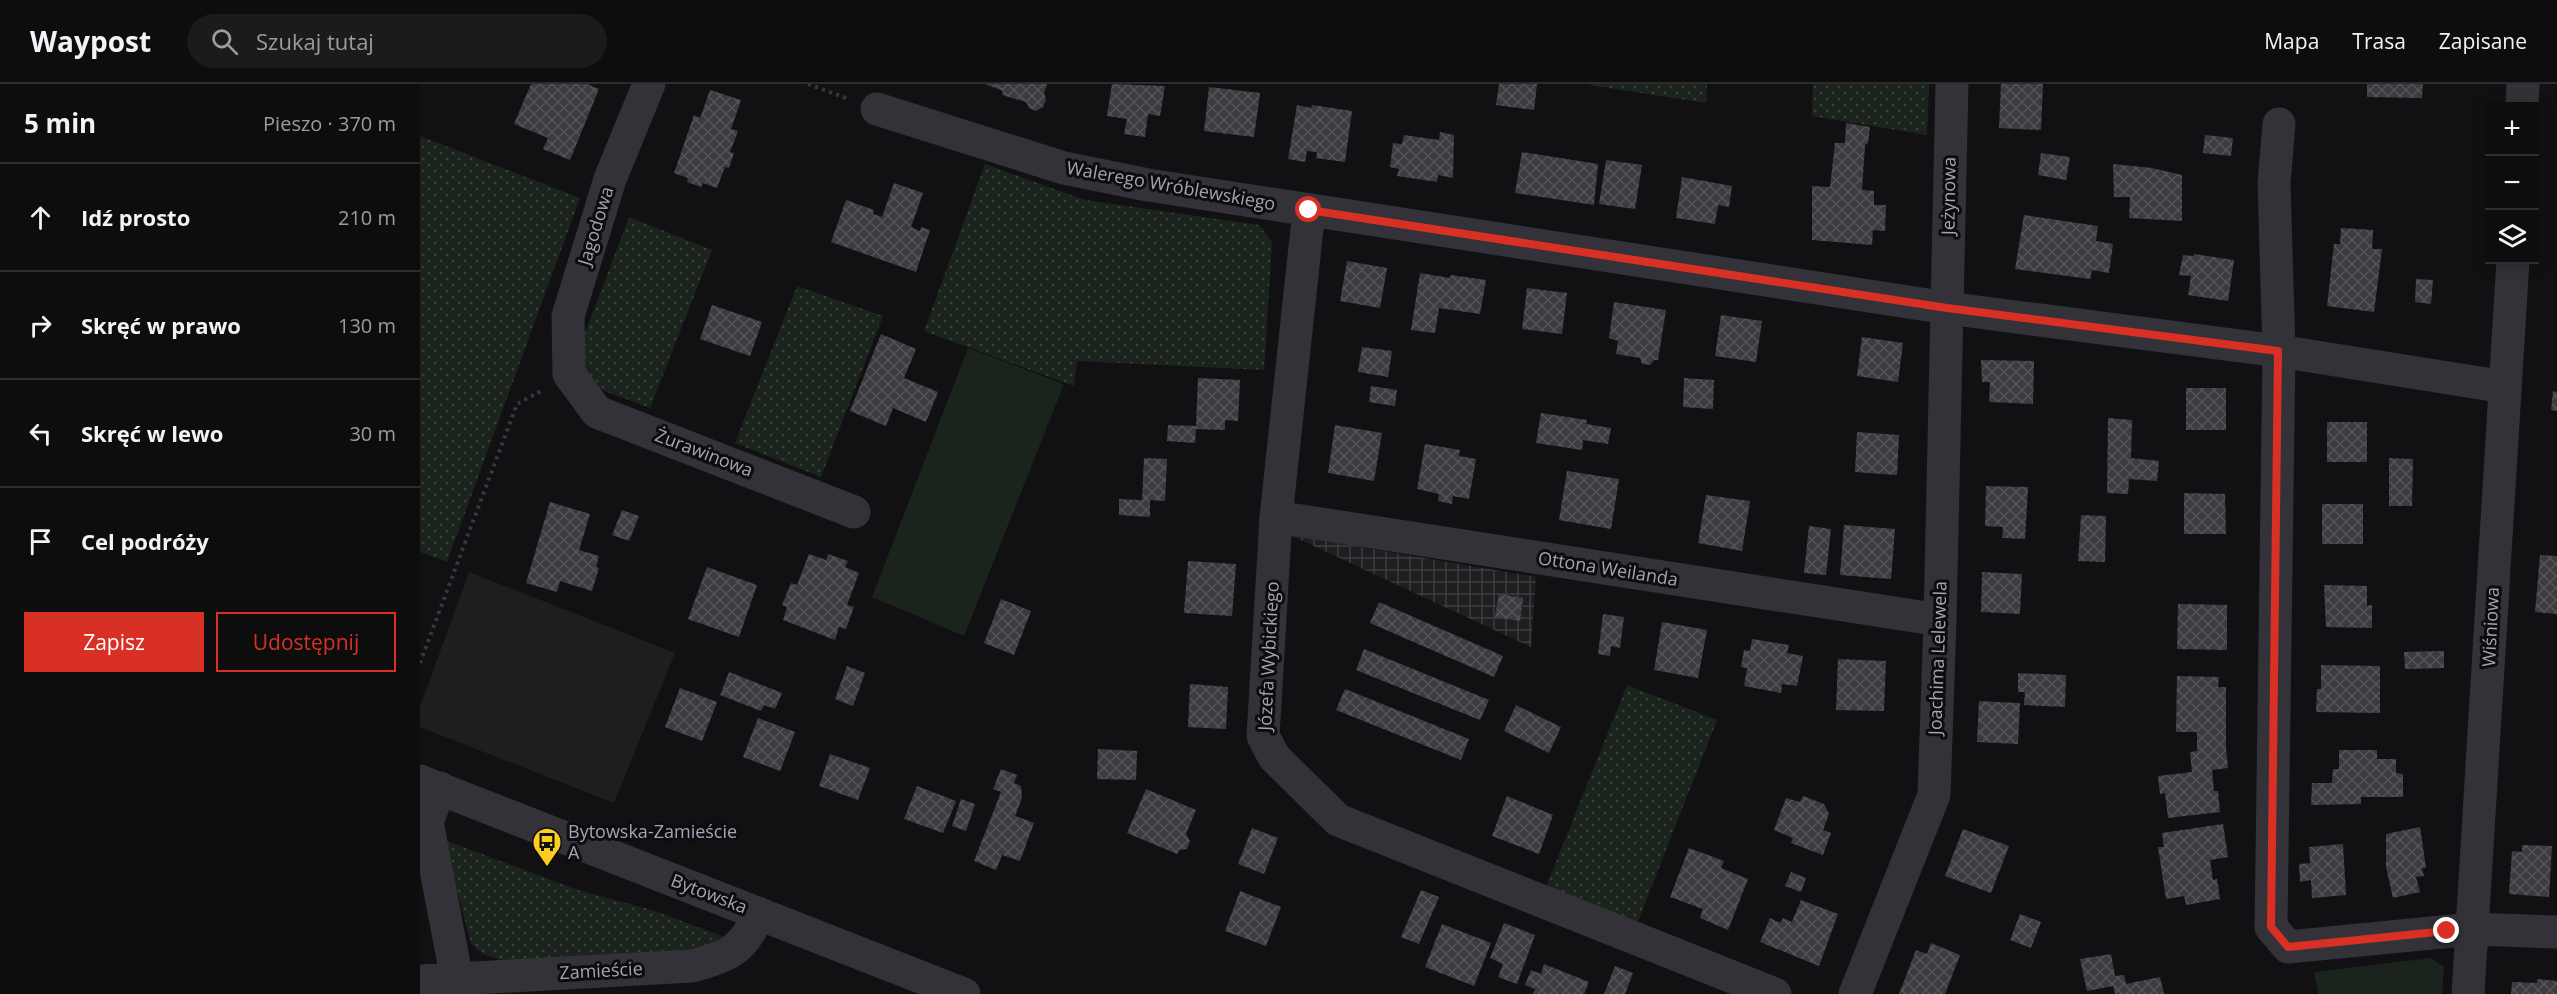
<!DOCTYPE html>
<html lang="pl">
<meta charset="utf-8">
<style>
:root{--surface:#0d0d0e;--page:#1b1b1c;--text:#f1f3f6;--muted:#9a9c9e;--line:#2d2d2e;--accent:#d93025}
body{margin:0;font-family:"Open Sans",sans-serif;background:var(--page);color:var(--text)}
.controls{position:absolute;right:18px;top:18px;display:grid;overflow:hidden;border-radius:0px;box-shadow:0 3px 15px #0003}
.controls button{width:54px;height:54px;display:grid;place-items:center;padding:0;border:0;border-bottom:2px solid var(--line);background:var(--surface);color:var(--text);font:30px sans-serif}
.stop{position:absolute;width:18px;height:18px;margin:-14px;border:4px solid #d93025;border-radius:50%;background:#fff}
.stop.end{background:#d93025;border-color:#fff;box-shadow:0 2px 6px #0008}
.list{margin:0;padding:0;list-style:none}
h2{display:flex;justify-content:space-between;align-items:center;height:78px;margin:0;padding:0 24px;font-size:26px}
h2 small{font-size:20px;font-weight:400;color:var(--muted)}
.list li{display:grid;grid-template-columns:39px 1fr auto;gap:18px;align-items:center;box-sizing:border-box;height:108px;padding:0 24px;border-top:2px solid var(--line)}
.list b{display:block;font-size:22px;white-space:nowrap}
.list em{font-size:20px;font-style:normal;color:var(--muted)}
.actions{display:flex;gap:12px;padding:18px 24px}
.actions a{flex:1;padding:14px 0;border:2px solid var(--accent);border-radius:0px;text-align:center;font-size:21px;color:var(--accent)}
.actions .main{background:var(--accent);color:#fff}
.icon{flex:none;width:33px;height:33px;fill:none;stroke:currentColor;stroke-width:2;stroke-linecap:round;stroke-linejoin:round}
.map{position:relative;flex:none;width:2137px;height:910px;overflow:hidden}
header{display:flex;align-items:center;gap:36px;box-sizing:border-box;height:84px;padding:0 30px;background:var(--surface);border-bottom:2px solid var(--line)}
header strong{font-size:28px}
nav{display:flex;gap:33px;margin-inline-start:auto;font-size:21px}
.search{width:420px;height:54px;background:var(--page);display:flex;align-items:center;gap:15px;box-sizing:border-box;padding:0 21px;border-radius:33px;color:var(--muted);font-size:22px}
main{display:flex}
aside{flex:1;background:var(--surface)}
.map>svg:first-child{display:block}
.built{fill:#1e1d20}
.industrial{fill:url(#industrial-grid)}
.grass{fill:url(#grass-dots)}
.garden{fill:#1b231d}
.building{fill:url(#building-cross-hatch)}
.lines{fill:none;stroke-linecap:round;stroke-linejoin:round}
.path{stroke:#38393f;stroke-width:4;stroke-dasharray:3 4.5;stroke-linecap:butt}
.minor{stroke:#323238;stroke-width:33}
.route{stroke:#d93025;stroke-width:8}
.labels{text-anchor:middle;stroke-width:6;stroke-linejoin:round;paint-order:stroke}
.street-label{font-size:18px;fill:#a2a5b4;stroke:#0d0c0e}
.poi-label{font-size:18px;fill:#a2a5b4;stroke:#0d0c0e;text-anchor:start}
</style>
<header>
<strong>Waypost</strong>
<div class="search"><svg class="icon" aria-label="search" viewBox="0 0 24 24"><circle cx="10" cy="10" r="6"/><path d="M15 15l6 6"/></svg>Szukaj tutaj</div>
<nav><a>Mapa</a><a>Trasa</a><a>Zapisane</a></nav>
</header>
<main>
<aside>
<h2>5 min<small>Pieszo · 370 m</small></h2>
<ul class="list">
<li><svg class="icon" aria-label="ahead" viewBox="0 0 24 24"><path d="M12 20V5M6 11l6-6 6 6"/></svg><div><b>Idź prosto</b></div><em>210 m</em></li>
<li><svg class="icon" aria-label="right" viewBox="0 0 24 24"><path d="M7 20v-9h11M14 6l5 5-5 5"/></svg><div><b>Skręć w prawo</b></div><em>130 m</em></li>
<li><svg class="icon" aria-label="left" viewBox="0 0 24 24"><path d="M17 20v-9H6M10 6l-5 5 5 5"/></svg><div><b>Skręć w lewo</b></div><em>30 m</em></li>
<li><svg class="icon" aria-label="arrive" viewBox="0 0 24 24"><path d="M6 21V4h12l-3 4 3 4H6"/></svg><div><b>Cel podróży</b></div></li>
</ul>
<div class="actions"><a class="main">Zapisz</a><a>Udostępnij</a></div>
</aside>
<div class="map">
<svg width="2137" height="910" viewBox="0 0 2137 910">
<defs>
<pattern id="industrial-grid" width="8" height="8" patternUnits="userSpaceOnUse" patternTransform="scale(1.5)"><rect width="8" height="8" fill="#1e1d20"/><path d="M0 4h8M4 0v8" fill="none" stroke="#3c3b3e"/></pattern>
<pattern id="grass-dots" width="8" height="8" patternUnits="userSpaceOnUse" patternTransform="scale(1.5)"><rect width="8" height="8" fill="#1b231d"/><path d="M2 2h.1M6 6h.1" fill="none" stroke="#39403b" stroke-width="1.8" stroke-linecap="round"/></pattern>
<pattern id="building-cross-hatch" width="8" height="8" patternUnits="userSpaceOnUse" patternTransform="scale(1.5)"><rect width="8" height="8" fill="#3c3b40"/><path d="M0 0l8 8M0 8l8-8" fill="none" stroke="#555459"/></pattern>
</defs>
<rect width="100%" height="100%" fill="#111113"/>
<path class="built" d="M49,488L255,569L194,719L0,643V623Z"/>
<path class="industrial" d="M870,451L1116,493L1111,563Z"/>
<path class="grass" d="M1287,0L1286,19L1170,1V0Z
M1393,0H1509L1507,51L1392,32Z
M0,52L160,114L27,478L0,468Z
M565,80L665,116L839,141L852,158L844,286L657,277L654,302L504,247Z
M209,133L292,166L230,324L169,301L156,273Z
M377,202L463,232L401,393L315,359Z
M1207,601L1297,636L1217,840L1126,803Z
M24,756L161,807L232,826L302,852L291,863L259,869L87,878L63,870L51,860Z"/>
<path class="garden" d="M548,264L644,300L544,552L452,513Z
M2011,874L2024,883L2022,910H1898L1894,888Z"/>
<path class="building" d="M111,0H167L179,5L150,76L123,65L128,54L94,40Z
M565,0H627L624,9L626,16L623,23L616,27L609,24L606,18L582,11L583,7Z
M692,0L745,2L740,32L728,30L725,53L704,50L707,35L687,32Z
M1079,0H1117L1114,26L1076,21Z
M1581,0H1623L1621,46L1579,44Z
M1947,0H2003L2002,14L1947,13Z
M789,3L840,9L834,53L784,47Z
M290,6L321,16L311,45L318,47L310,68L314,69L309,84L305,83L297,104L283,99L281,103L267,98L268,94L254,89L274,31L280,34Z
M877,21L891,24L892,21L932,27L925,78L896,74L897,68L887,67L885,78L868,75Z
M1426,39L1450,43L1448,59L1445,61L1442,106L1454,107V121H1466L1465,147L1453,146L1452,161L1392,156V102L1410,103L1415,59H1425Z
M1020,48L1034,51L1033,94L1018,91L1017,98L977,92L979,85L970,83L973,59L982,60L984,51L1019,56Z
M1785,51L1813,54L1811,72L1783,69Z
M1102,68L1178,80L1174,121L1095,109Z
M1621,69L1650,73L1646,96L1618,91Z
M1186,76L1222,81L1215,125L1179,120Z
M1693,80L1732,84L1762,91V137L1709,134L1710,113H1694Z
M1262,93L1312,102L1309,123L1298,121L1295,140L1256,134Z
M474,99L503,109L491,143L500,147L501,143L510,146L496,188L411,158L426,116L454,126L453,130L462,133Z
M1604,131L1678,142L1676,157L1693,160L1689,189L1672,186L1670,195L1595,185Z
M1921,144L1953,146L1952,165H1962L1954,228L1907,222L1914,160H1920Z
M1774,170L1814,176L1808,217L1768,211L1771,192L1759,191L1763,171L1774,172Z
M927,177L967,184L960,224L920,217Z
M1000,189L1030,194L1031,191L1066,196L1060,230L1019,224L1015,249L991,246Z
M1996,195L2013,196L2011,220L1995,218Z
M1107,204L1147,209L1142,250L1102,245Z
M1194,218L1246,226L1238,276H1234L1230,281L1222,280L1220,274L1196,270L1198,257L1189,254Z
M292,221L342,238L330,272L280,255Z
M1301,231L1342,237L1336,278L1295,272Z
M461,250L496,265L484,294L518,308L506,338L473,324L466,342L430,327Z
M1442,253L1483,259L1478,298L1437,292Z
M942,263L972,267L968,293L938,288Z
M1561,276L1614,277L1613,320L1569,318L1570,298H1562Z
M778,294L820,296L818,337L805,336V346L776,345L775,359L747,357L748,341L776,342Z
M1264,294L1294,296L1293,325L1263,323Z
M951,302L977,306L975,322L949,318Z
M1766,304H1806V346H1766Z
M2133,307L2137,308V327L2131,326Z
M1121,329L1167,336L1166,340L1191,344L1188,360L1163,356L1162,366L1116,359Z
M1688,334L1712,336L1711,374L1739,377L1737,397L1709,395L1708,410L1687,409Z
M1907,338H1947V378H1907Z
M915,341L962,349L954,397L908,389Z
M1437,348L1479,351L1477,391L1435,388Z
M1005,360L1040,366L1039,372L1056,375L1049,415L1033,412L1032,420L1018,417L1019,410L997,405Z
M724,374L747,375L745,417L730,416V433L699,431V415L722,416Z
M1969,374L1993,375L1992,422H1969Z
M1147,387L1199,395L1191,445L1139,436Z
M1566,402L1608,403L1605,455L1582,454L1583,443L1565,442Z
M1764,409L1805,410L1806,450H1764Z
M1286,411L1330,417L1322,467L1278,459Z
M130,418L170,430L159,466L179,472L176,483L179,484L172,507L140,497L137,508L106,499Z
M1902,420H1943V460H1902Z
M202,426L219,432L209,457L192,451Z
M1661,431L1686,432L1685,478L1658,477Z
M1424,441L1475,445L1471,495L1420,491Z
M1389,442L1411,445L1406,491L1384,489Z
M389,470L406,476L408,470L428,477L425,483L439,489L427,521L434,523L426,545L419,543L415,556L363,536L367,523L362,521L371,499L377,501Z
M2120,471L2137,472V530L2115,528Z
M768,477L816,480L812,532L764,529Z
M287,483L337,501L319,553L268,535Z
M1562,488L1602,490L1600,530L1561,528Z
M1904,501L1947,502V522L1952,521V544L1906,543Z
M1079,510L1103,514L1100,537L1075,533Z
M581,515L611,527L594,571L564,559Z
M959,518L1083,572L1074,593L950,539Z
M1758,520L1807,521V566L1757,565Z
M1183,530L1204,533L1200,564L1191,562L1190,572L1178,570Z
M1242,538L1287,546L1278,594L1234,586Z
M1332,555L1369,561L1367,569L1383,572L1377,602L1362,600L1361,609L1324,602L1327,584L1321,583L1324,566L1330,567Z
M944,565L1069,616L1060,636L936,586Z
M2024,567V584L1985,585L1984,568Z
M1418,575L1466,577L1464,627L1416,626Z
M1901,581L1960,582V629L1896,628L1897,605H1901Z
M427,582L445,589L433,622L415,615Z
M309,588L362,609L355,625L344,621L341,627L300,611Z
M1598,589L1646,591L1645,623L1604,621L1605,608H1598Z
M1757,592L1799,593L1798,603H1806V664L1808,684L1792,686L1794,707H1798L1800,728L1748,734L1745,709L1740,710L1738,692L1772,688L1770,668L1777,667V648H1756Z
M770,600L808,603L806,645L768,643Z
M260,604L297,618L282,657L245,643Z
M925,605L1049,655L1041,676L916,626Z
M1559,617L1600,619L1598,660L1557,658Z
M1096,621L1141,643L1129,669L1084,647Z
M338,634L375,648L360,687L323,673Z
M678,665L717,667L716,696L677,695Z
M1919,666H1957V675H1976V689L1983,690V713H1941V720L1891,721L1892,699H1912L1913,685H1919Z
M410,670L450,684L438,716L399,702Z
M581,685L597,691L594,699L601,702L602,714L595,732L614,739L600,777L582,771L576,786L554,777L581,708L573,705Z
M497,702L536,717L523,749L484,735Z
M726,705L776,726L766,750L770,757L767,765L759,766L757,770L707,749Z
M1087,712L1133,731L1119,770L1072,752Z
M1383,712L1404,720L1409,730L1403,746L1411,749L1403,771L1371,759L1373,754L1354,746L1366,714L1380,718Z
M541,715L555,720L546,747L532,742Z
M1803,740L1808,773L1790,776L1793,796L1797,795L1800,815L1766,821L1764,812L1746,815L1738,763H1744L1742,749Z
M2000,743L2006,784H2002L2004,792L1996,793L2000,808L1973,814L1966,783V750Z
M832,744L858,754L844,790L818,780Z
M1543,745L1589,762L1571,809L1525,792Z
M1923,760L1926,811L1892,814L1891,796L1880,798L1879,780L1890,779L1889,763Z
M2102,761L2132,762L2129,813L2089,810L2092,767L2102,768Z
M1269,764L1304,777L1301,784L1328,795L1308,846L1280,834L1283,825L1250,813Z
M1371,788L1386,794L1381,808L1365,802Z
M1001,806L1019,813L999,860L981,853Z
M820,807L861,823L846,862L805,847Z
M1381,816L1418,830L1399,882L1340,858L1350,834L1360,839L1363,834L1372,838Z
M1600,830L1621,838L1611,864L1590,856Z
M1084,839L1115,851L1097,900L1078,893L1083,880L1070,874Z
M1022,840L1071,859L1054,902L1005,883Z
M1511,859L1540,871L1525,910H1479L1496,866L1507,870Z
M1691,870L1695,892L1704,891L1706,900L1740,893L1744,910H1695L1693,902L1667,907L1660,875Z
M1124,880L1169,898L1164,910H1113L1115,905L1105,901L1111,886L1121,890Z
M1195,882L1213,889L1205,910H1184Z
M2117,895L2137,897V910H2091L2092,898L2117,899Z"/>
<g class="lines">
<path class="path" d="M388,0L426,14
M0,579L97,320L123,306"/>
<path class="minor" d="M229,0L190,95L148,232L149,290L177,328L434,428
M2102,22L2103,0
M457,25L644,84L728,101L1527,224L1859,267L2085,303
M1859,40L1854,99L1859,267L1851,843L1868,863L2052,845L2137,848
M889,126L856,433L843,652L854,673L918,736L1355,910
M856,433L1520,536
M0,697L544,910
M20,704L7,738L34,880L33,895
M0,897L272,882C307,873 326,865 338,829
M1435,910L1514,711L1520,536L1532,0
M2048,910L2093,176"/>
</g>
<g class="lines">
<path class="route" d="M889,126L1527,224L1858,267L1851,843L1868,863L2027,847"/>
</g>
<defs>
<g id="bus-pin" transform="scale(1.5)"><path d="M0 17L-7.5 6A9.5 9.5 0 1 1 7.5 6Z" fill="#fbcd21" stroke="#0d0c0e"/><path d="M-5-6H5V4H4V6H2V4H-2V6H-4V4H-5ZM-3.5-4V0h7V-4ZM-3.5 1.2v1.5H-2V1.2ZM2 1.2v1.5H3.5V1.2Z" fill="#111"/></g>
</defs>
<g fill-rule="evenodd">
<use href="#bus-pin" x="127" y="758"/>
</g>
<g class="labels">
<g class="street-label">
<text transform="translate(751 102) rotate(10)" y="6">Walerego Wróblewskiego</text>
<text transform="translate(1529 112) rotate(-89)" y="6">Jeżynowa</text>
<text transform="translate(176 142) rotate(-73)" y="6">Jagodowa</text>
<text transform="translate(284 369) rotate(21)" y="6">Żurawinowa</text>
<text transform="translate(1188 485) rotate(9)" y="6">Ottona Weilanda</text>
<text transform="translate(2071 543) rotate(-87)" y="6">Wiśniowa</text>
<text transform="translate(849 572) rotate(-87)" y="6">Józefa Wybickiego</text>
<text transform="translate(1518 574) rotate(-88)" y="6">Joachima Lelewela</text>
<text transform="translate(289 810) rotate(21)" y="6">Bytowska</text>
<text transform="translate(181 887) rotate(-3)" y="6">Zamieście</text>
</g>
<g class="poi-label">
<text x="148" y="754">Bytowska-Zamieście<tspan x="148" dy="21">A</tspan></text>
</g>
</g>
</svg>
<div class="controls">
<button>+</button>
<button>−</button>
<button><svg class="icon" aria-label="layers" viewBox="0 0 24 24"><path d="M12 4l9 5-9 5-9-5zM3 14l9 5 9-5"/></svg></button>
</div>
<div class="stop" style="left:889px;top:126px"></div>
<div class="stop end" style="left:2027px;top:847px"></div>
</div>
</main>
